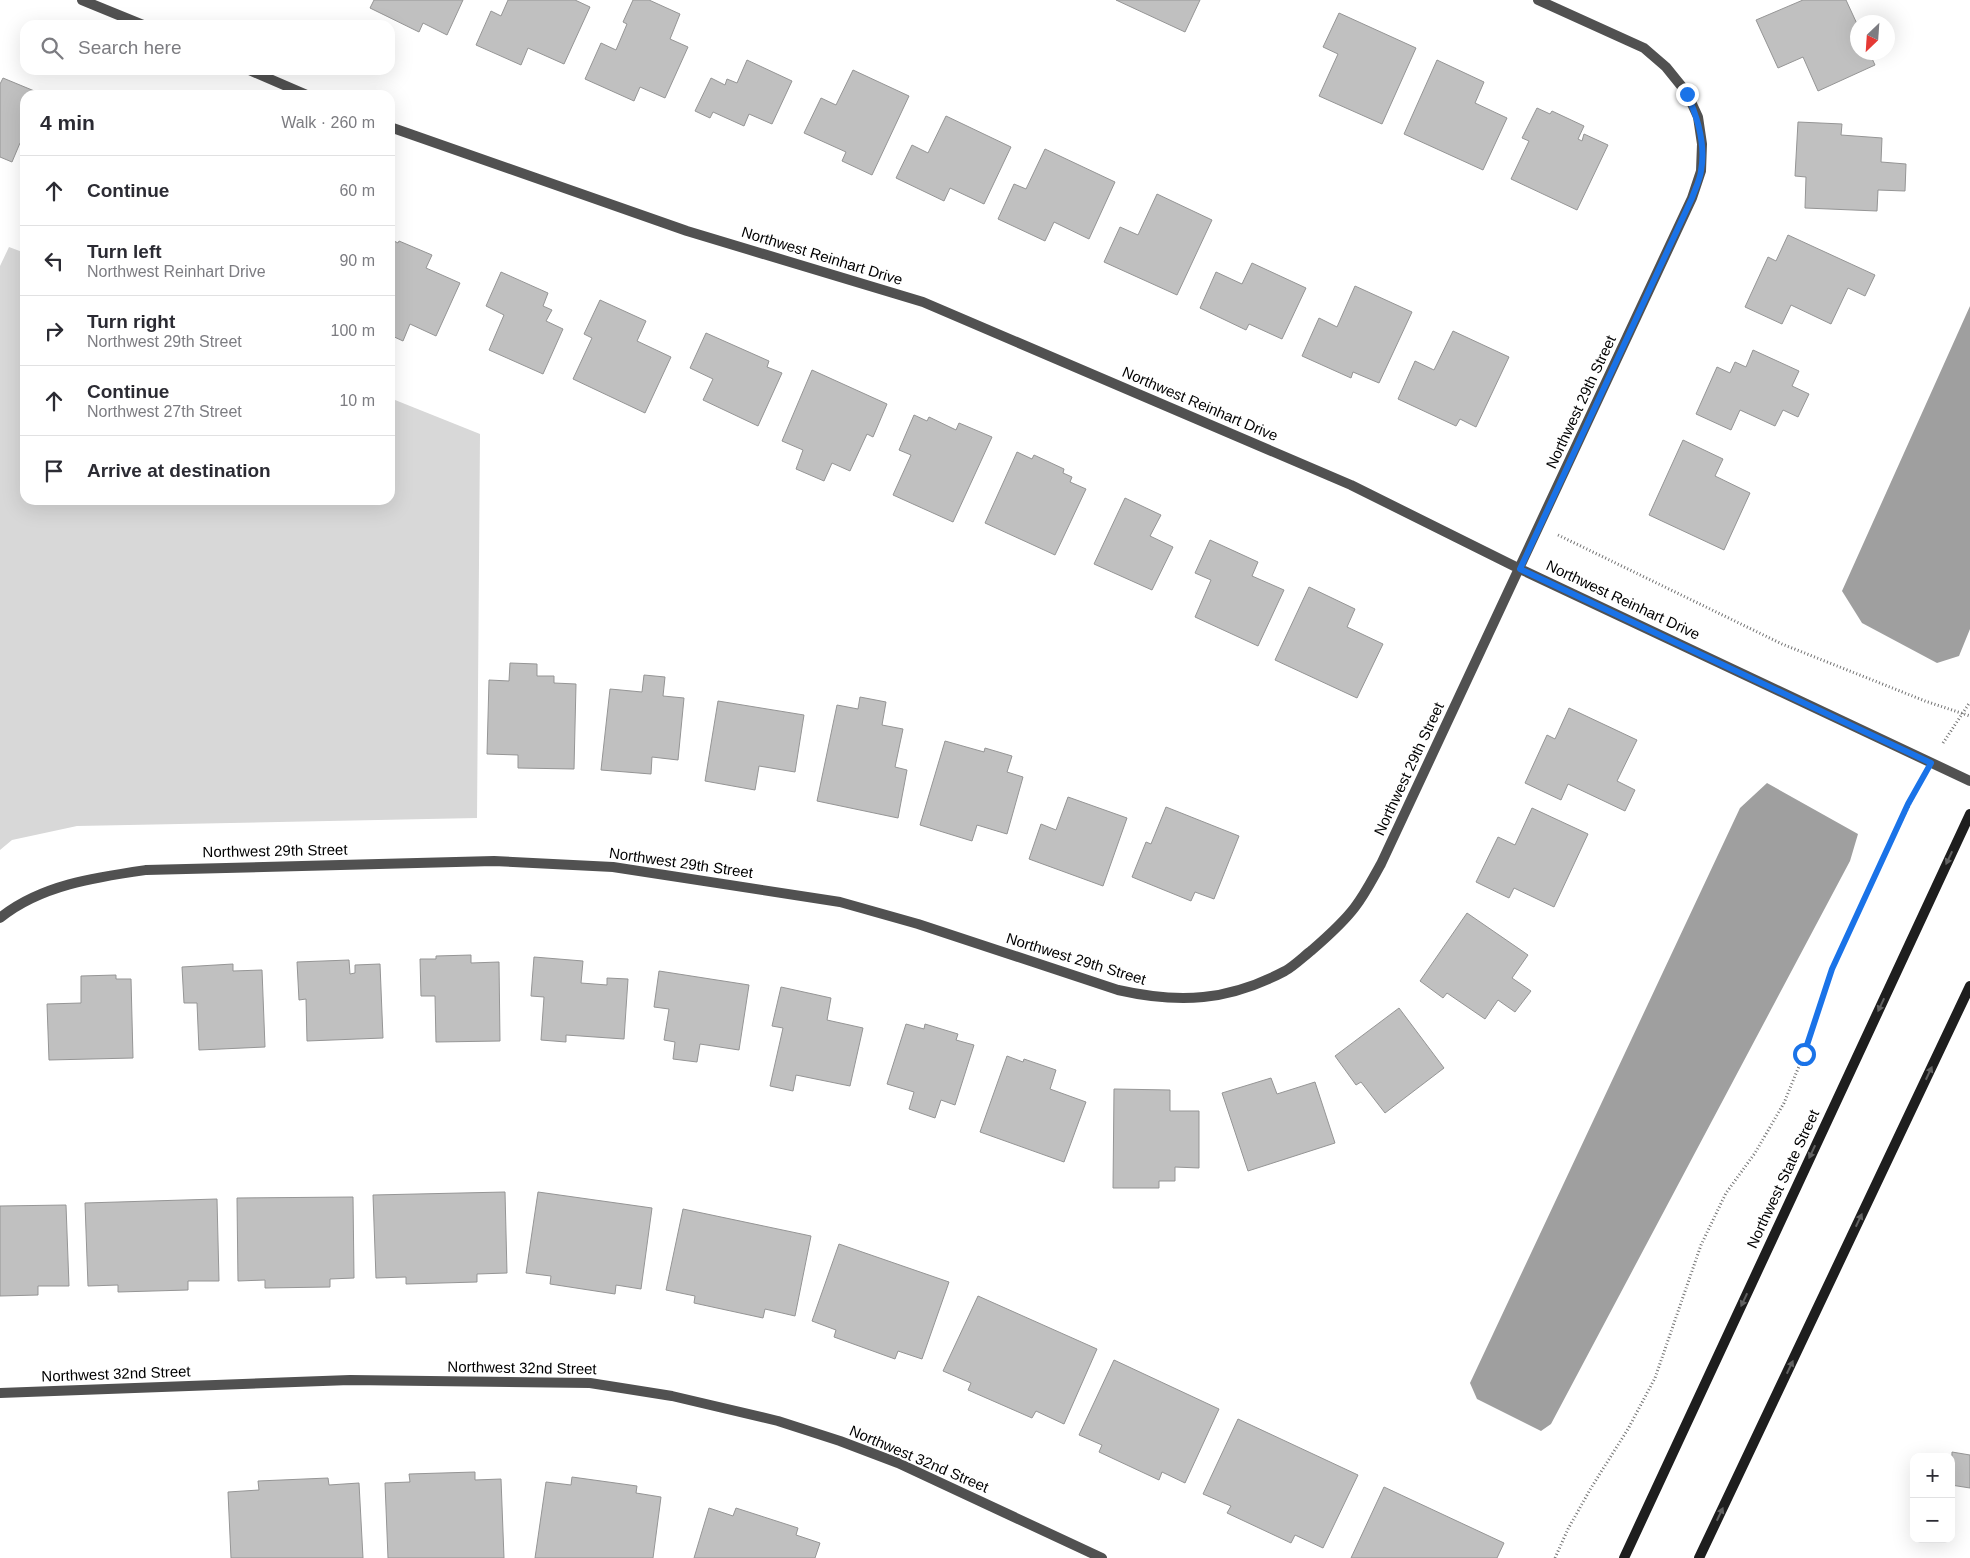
<!DOCTYPE html>
<meta charset="utf-8">
<style>
:root{--surface:#fff;--page:#f2f2f3;--text:#2b2b33;--muted:#7c7c81;--line:#e1e1e2}
body{margin:0;font-family:Arial,sans-serif;background:var(--page);color:var(--text)}
.controls{position:absolute;right:15px;bottom:15px;display:grid;overflow:hidden;border-radius:10px;box-shadow:0 5px 20px #0002}
.controls button{width:45px;height:45px;display:grid;place-items:center;padding:0;border:0;border-bottom:1px solid var(--line);background:var(--surface);color:var(--text);font:25px sans-serif}
.compass{position:absolute;left:1850px;top:15px;width:45px;height:45px;border-radius:50%;background:var(--surface);box-shadow:0 5px 20px #0002;rotate:205deg}
.stop{position:absolute;width:15px;height:15px;margin:-11px;border:4px solid #1a73e8;border-radius:50%;background:#fff}
.stop.end{background:#1a73e8;border-color:#fff;box-shadow:0 1px 5px #0008}
.list{margin:0;padding:0;list-style:none}
h2{display:flex;justify-content:space-between;align-items:center;height:65px;margin:0;padding:0 20px;font-size:21px}
h2 small{font-size:16px;font-weight:400;color:var(--muted)}
.list li{display:grid;grid-template-columns:32px 1fr auto;gap:15px;align-items:center;box-sizing:border-box;height:70px;padding:0 20px;border-top:1px solid var(--line)}
.list b{display:block;font-size:19px;white-space:nowrap}
.list p{margin:0;font-size:16px;white-space:nowrap;color:var(--muted)}
.list em{font-size:16px;font-style:normal;color:var(--muted)}
.icon{flex:none;width:28px;height:28px;fill:none;stroke:currentColor;stroke-width:2;stroke-linecap:round;stroke-linejoin:round}
.map{position:relative;flex:none;width:1970px;height:1558px;overflow:hidden}
.search{position:absolute;background:var(--surface);box-shadow:0 5px 20px #0002;left:20px;top:20px;width:375px;height:55px;display:flex;align-items:center;gap:12px;box-sizing:border-box;padding:0 18px;border-radius:15px;color:var(--muted);font-size:19px}
.panel{position:absolute;background:var(--surface);box-shadow:0 5px 20px #0002;left:20px;top:90px;width:375px;height:415px;border-radius:15px}
.map>svg:first-child{display:block}
.green{fill:#d8d8d8}
.water{fill:#9f9f9f}
.building{fill:#c0c0c0;stroke:#959595}
.lines{fill:none;stroke-linecap:round;stroke-linejoin:round}
.path{stroke:#737373;stroke-width:3;stroke-dasharray:1 2.5;stroke-linecap:butt}
.minor{stroke:#515151;stroke-width:10}
.secondary{stroke:#1e1e1e;stroke-width:10}
.oneway{fill:#626262}
.route{stroke:#1a73e8;stroke-width:6}
.labels{text-anchor:middle;stroke-width:4;stroke-linejoin:round;paint-order:stroke}
.street-label{font-size:15px;fill:#000;stroke:#fff}
</style>
<div class="map">
<svg width="1970" height="1558" viewBox="0 0 1970 1558">
<rect width="100%" height="100%" fill="#fff"/>
<path class="green" d="M9,247L25,253V500H390V398L480,434L477,818L77,826L12,840L0,850V266Z"/>
<path class="water" d="M1970,306V629L1959,656L1937,663L1862,623L1842,591Z
M1767,783L1858,834L1850,861L1551,1424L1541,1431L1477,1399L1470,1383L1740,808Z"/>
<path class="building" d="M374,0H463L447,35L423,23L419,32L370,8Z
M508,0H575L590,7L564,64L528,48L521,65L476,45L491,11L501,16Z
M633,0H649L680,14L670,39L688,47L665,98L640,87L634,101L585,79L601,43L616,50L627,24L623,22Z
M1116,0H1200L1185,32Z
M1803,0H1846L1858,26V52H1869L1875,65L1818,91L1803,57L1778,68L1756,20Z
M1339,13L1416,48L1382,124L1319,96L1338,54L1323,47Z
M747,60L792,81L772,124L749,114L744,126L713,112L710,118L695,111L711,78L725,85L727,79L737,83Z
M1437,60L1484,82L1475,103L1507,118L1483,170L1404,134Z
M853,70L909,96L872,175L842,161L846,152L804,133L821,98L836,105Z
M3,78L44,95H25V145L20,143L12,162L0,157V84Z
M1537,108L1550,114L1552,111L1584,126L1578,139L1582,141L1584,134L1608,145L1577,210L1511,179L1529,141L1522,138Z
M946,116L1011,147L984,204L950,188L944,201L896,178L912,145L928,153Z
M1798,122L1842,124L1841,135L1882,138L1881,162L1906,164L1905,191L1878,190L1877,211L1805,208L1806,177L1795,176Z
M1045,149L1115,182L1089,239L1054,222L1045,241L998,219L1014,184L1026,189Z
M1157,194L1212,220L1177,295L1104,262L1120,227L1138,235Z
M1788,235L1875,275L1865,296L1848,288L1831,324L1791,305L1782,324L1745,307L1768,257L1776,261Z
M390,239L398,243L399,241L432,255L426,268L460,283L436,336L410,324L403,341L390,335Z
M1252,263L1306,288L1282,339L1249,324L1246,330L1200,308L1216,272L1242,284Z
M501,272L548,293L543,306L552,310L546,321L563,329L543,374L489,350L504,315L486,306Z
M1355,286L1412,312L1379,383L1353,372L1351,378L1302,356L1319,318L1337,327Z
M600,300L646,321L637,341L671,357L645,413L573,379L592,338L584,334Z
M1453,331L1509,357L1476,427L1460,419L1456,426L1398,399L1415,361L1434,370Z
M706,333L769,361L767,367L782,373L758,426L703,400L713,379L690,368Z
M1753,350L1799,371L1792,386L1809,394L1798,417L1783,410L1775,426L1740,410L1731,430L1696,414L1717,367L1730,373L1735,362L1746,367Z
M812,370L887,404L873,437L867,434L850,471L832,463L824,481L796,469L803,450L782,441Z
M914,415L927,421L929,417L956,430L959,423L992,437L953,522L893,495L911,455L899,450Z
M1683,440L1723,459L1715,476L1750,493L1724,550L1649,515Z
M1017,452L1032,459L1034,455L1064,469L1063,473L1072,477L1070,482L1086,489L1055,555L985,523Z
M1125,498L1161,515L1150,536L1173,547L1152,590L1094,564Z
M1210,540L1258,562L1252,576L1284,590L1258,646L1195,617L1211,580L1195,573Z
M1309,587L1355,609L1347,627L1383,644L1357,698L1275,660Z
M510,663L537,664V676H554V683L576,684L574,769L518,768V755L487,754L489,680L509,681Z
M644,675L665,677L663,696L684,698L678,760L652,757L651,774L601,770L610,689L642,692Z
M860,697L886,702L882,725L903,729L895,767L907,770L898,818L817,801L837,705L858,709Z
M718,701L804,715L795,772L759,766L755,790L705,781Z
M1569,708L1637,740L1617,781L1635,790L1625,811L1568,784L1561,800L1525,783L1547,735L1555,739Z
M945,741L984,752L985,748L1012,756L1007,772L1023,777L1007,834L977,825L972,841L920,825Z
M1068,797L1127,818L1103,886L1029,859L1041,824L1056,830Z
M1166,807L1239,836L1214,899L1195,892L1191,901L1132,877L1146,842L1151,844Z
M1532,808L1588,834L1554,907L1514,888L1509,898L1476,882L1498,837L1515,845Z
M1467,913L1528,955L1512,978L1531,991L1515,1012L1498,1000L1485,1019L1447,993L1443,998L1420,981Z
M471,955V963L499,962L500,1041L436,1042L435,996H421L420,959H436V956Z
M534,957L583,961L581,983L607,985V978L628,979L624,1039L566,1035V1042L541,1040L544,997L531,996Z
M349,960L350,974L355,973V965L380,964L383,1038L307,1041L306,999L299,1000L297,962Z
M233,964V971L262,970L265,1047L199,1050L197,1003H184L182,967Z
M659,971L749,985L739,1050L700,1044L697,1062L673,1059L675,1042L664,1040L669,1009L654,1007Z
M116,975V979H131L133,1058L49,1060L47,1004L81,1003V976Z
M781,987L831,998L827,1020L863,1028L850,1086L796,1075L793,1091L770,1086L783,1028L772,1026Z
M1399,1008L1444,1068L1385,1113L1361,1082L1356,1085L1335,1056Z
M906,1024L924,1029L925,1024L958,1034L956,1040L974,1045L955,1105L941,1100L935,1118L909,1109L914,1092L887,1084Z
M1007,1056L1023,1062L1024,1059L1056,1070L1050,1089L1086,1102L1064,1162L980,1132Z
M1271,1078L1277,1094L1315,1082L1335,1143L1248,1171L1222,1093Z
M1114,1089L1170,1090V1111H1199V1168L1175,1167V1181H1159V1188H1113Z
M505,1192L507,1273L477,1274V1282L406,1284V1277L376,1278L373,1195Z
M538,1192L652,1208L641,1289L616,1285L615,1294L550,1284L551,1276L526,1273Z
M353,1197L354,1278L330,1279V1287L265,1288V1280L238,1281L237,1198Z
M217,1199L219,1281H188V1290L118,1292V1285L88,1286L85,1203Z
M66,1205L69,1286H38V1295L0,1296V1206Z
M683,1209L811,1236L795,1316L765,1309L763,1318L694,1303L695,1296L666,1290Z
M839,1244L949,1282L922,1359L898,1351L895,1359L834,1337L836,1330L812,1321Z
M978,1296L1097,1349L1064,1424L1036,1411L1032,1418L968,1390L971,1383L943,1371Z
M1114,1360L1219,1409L1185,1483L1162,1472L1159,1480L1099,1452L1102,1445L1079,1435Z
M1238,1419L1358,1475L1323,1548L1295,1535L1291,1543L1227,1513L1231,1506L1203,1494Z
M1952,1452L1970,1455V1488L1951,1485Z
M475,1472V1480L501,1479L504,1558H388L385,1483L410,1482L409,1474Z
M572,1477L637,1486L636,1493L661,1497L653,1558H535L546,1482L571,1485Z
M328,1478L329,1485L359,1483L363,1558H231L228,1492L259,1490L258,1481Z
M1384,1487L1504,1543L1497,1558H1351Z
M709,1508L733,1516L736,1508L798,1528L796,1535L820,1543L815,1558H694Z"/>
<g class="lines">
<path class="path" d="M1558,535L1782,644L1925,701L1970,716
M1943,743L1970,702
M1555,1558L1568,1529L1591,1488L1628,1429L1655,1378L1701,1245L1726,1193L1755,1153L1784,1103L1804,1054L1832,969L1865,895L1921,781"/>
<path class="minor" d="M82,0L143,25
M249,70L307,95
M390,127L687,231L923,302L1351,485L1520,569L1970,781
M0,918C40,885 97,877 146,870L494,861L613,867L840,902L918,924L1118,990C1180,1004 1228,1001 1285,971C1294,966 1303,957 1312,950C1327,937 1343,923 1355,907C1365,894 1373,878 1381,864L1692,198L1701,171L1702,144L1698,117L1687,93L1666,67L1644,48L1538,0
M0,1393L350,1380L590,1383L672,1396L778,1421L840,1441L898,1463L1102,1558"/>
<path class="secondary" d="M1624,1558L1970,814
M1699,1558L1970,986"/>
</g>
<defs><path id="oneway-solid" d="M-6-.8H1V-3.2L6.5 0L1 3.2V.8H-6Z" transform="scale(1.25)"/></defs>
<g class="oneway">
<use href="#oneway-solid" transform="translate(1949 858) rotate(115)"/>
<use href="#oneway-solid" transform="translate(1881 1005) rotate(115)"/>
<use href="#oneway-solid" transform="translate(1929 1073) rotate(-65)"/>
<use href="#oneway-solid" transform="translate(1812 1152) rotate(115)"/>
<use href="#oneway-solid" transform="translate(1859 1220) rotate(-65)"/>
<use href="#oneway-solid" transform="translate(1744 1300) rotate(115)"/>
<use href="#oneway-solid" transform="translate(1790 1367) rotate(-65)"/>
<use href="#oneway-solid" transform="translate(1720 1514) rotate(-65)"/>
</g>
<g class="lines">
<path class="route" d="M1687,94C1698,118 1706,144 1701,171C1700,180 1695,189 1692,198L1520,569L1931,763L1908,804L1832,969L1804,1054"/>
</g>
<g class="labels">
<g class="street-label">
<text transform="translate(822 256) rotate(17)" y="5">Northwest Reinhart Drive</text>
<text transform="translate(1581 402) rotate(-65)" y="5">Northwest 29th Street</text>
<text transform="translate(1200 404) rotate(23)" y="5">Northwest Reinhart Drive</text>
<text transform="translate(1623 600) rotate(25)" y="5">Northwest Reinhart Drive</text>
<text transform="translate(1409 769) rotate(-65)" y="5">Northwest 29th Street</text>
<text transform="translate(275 851) rotate(-1)" y="5">Northwest 29th Street</text>
<text transform="translate(681 863) rotate(8)" y="5">Northwest 29th Street</text>
<text transform="translate(1076 959) rotate(17)" y="5">Northwest 29th Street</text>
<text transform="translate(1783 1179) rotate(-65)" y="5">Northwest State Street</text>
<text transform="translate(522 1368) rotate(1)" y="5">Northwest 32nd Street</text>
<text transform="translate(116 1374) rotate(-2)" y="5">Northwest 32nd Street</text>
<text transform="translate(919 1459) rotate(23)" y="5">Northwest 32nd Street</text>
</g>
</g>
</svg>
<div class="controls">
<button>+</button>
<button>−</button>
</div>
<svg class="compass" viewBox="-18 -18 36 36"><path d="M0-13l5 13h-10z" fill="#e53935"/><path d="M0 13l5-13h-10z" fill="#7c7c81"/></svg>
<div class="stop" style="left:1804px;top:1054px"></div>
<div class="stop end" style="left:1687px;top:94px"></div>
<div class="search"><svg class="icon" aria-label="search" viewBox="0 0 24 24"><circle cx="10" cy="10" r="6"/><path d="M15 15l6 6"/></svg>Search here</div>
<section class="panel">
<h2>4 min<small>Walk · 260 m</small></h2>
<ul class="list">
<li><svg class="icon" aria-label="ahead" viewBox="0 0 24 24"><path d="M12 20V5M6 11l6-6 6 6"/></svg><div><b>Continue</b></div><em>60 m</em></li>
<li><svg class="icon" aria-label="left" viewBox="0 0 24 24"><path d="M17 20v-9H6M10 6l-5 5 5 5"/></svg><div><b>Turn left</b><p>Northwest Reinhart Drive</p></div><em>90 m</em></li>
<li><svg class="icon" aria-label="right" viewBox="0 0 24 24"><path d="M7 20v-9h11M14 6l5 5-5 5"/></svg><div><b>Turn right</b><p>Northwest 29th Street</p></div><em>100 m</em></li>
<li><svg class="icon" aria-label="ahead" viewBox="0 0 24 24"><path d="M12 20V5M6 11l6-6 6 6"/></svg><div><b>Continue</b><p>Northwest 27th Street</p></div><em>10 m</em></li>
<li><svg class="icon" aria-label="arrive" viewBox="0 0 24 24"><path d="M6 21V4h12l-3 4 3 4H6"/></svg><div><b>Arrive at destination</b></div></li>
</ul>
</section>
</div>
